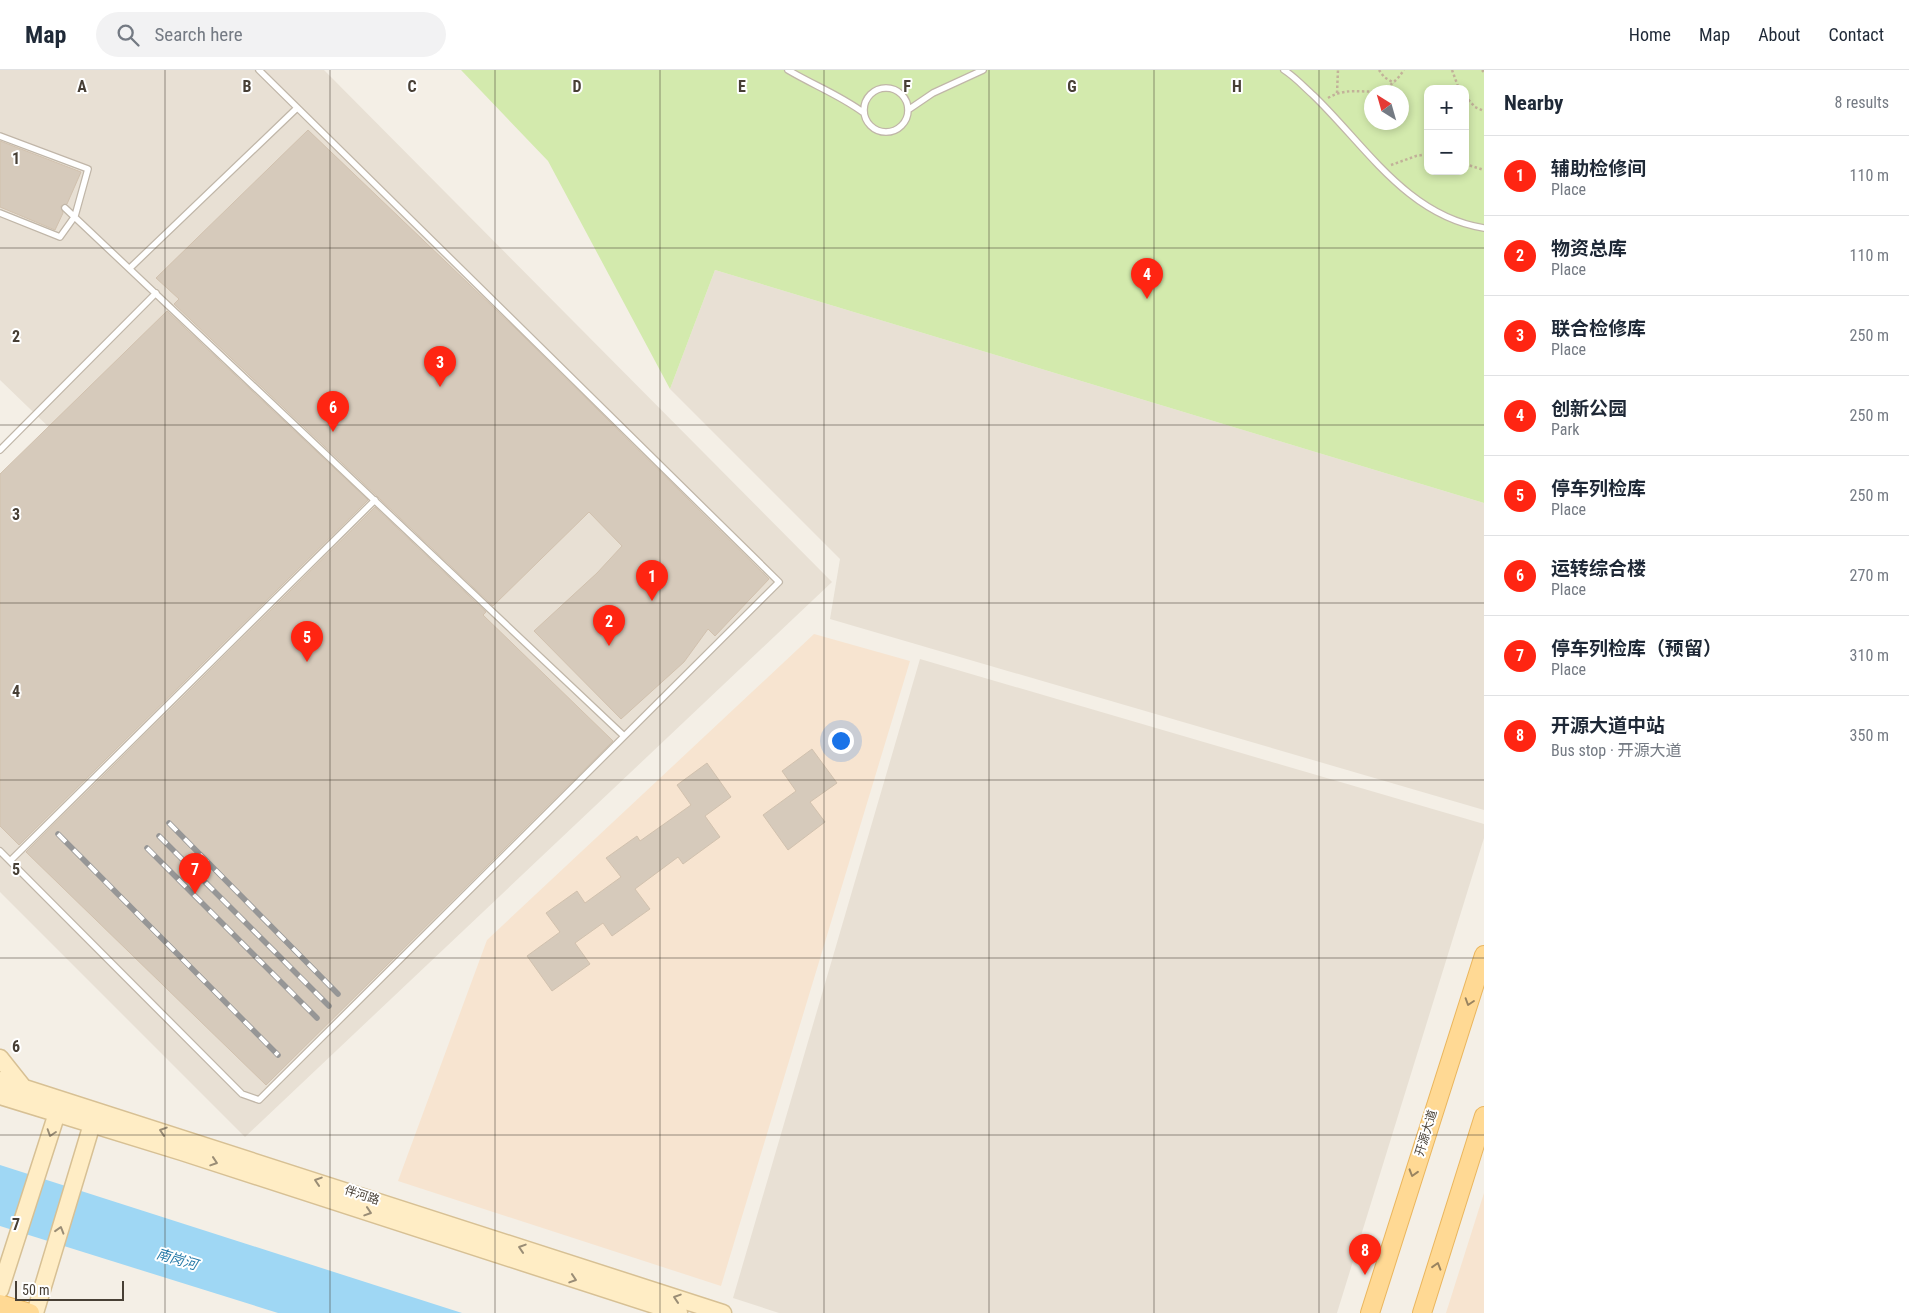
<!DOCTYPE html>
<meta charset="utf-8">
<style>
:root{--surface:#fff;--page:#f2f2f3;--text:#1f2937;--muted:#747a83;--line:#e0e1e3;--accent:#ff2512}
body{margin:0;font-family:"Roboto Condensed","Noto Sans SC",sans-serif;background:var(--page);color:var(--text)}
.controls{position:absolute;right:15px;top:15px;display:grid;overflow:hidden;border-radius:10px;box-shadow:0 2px 8px #0003}
.controls button{width:45px;height:45px;display:grid;place-items:center;padding:0;border:0;border-bottom:1px solid var(--line);background:var(--surface);color:var(--text);font:25px sans-serif}
.compass{position:absolute;left:1364px;top:15px;width:45px;height:45px;border-radius:50%;background:var(--surface);box-shadow:0 2px 8px #0003;rotate:323deg}
.scale{position:absolute;left:15px;bottom:12px;width:109px;box-sizing:border-box;padding-left:5px;border:2px solid #473f35;border-top:0;font-size:14px;line-height:18px;white-space:nowrap;color:#473f35;-webkit-text-stroke:4px #fff;paint-order:stroke}
.you{position:absolute;left:840px;top:670px;width:18px;height:18px;margin:-12px;border:4px solid #fff;border-radius:50%;background:#1a73e8;box-shadow:0 0 0 8px #1a73e833}
.badge{display:grid;place-items:center;width:32px;height:32px;border-radius:50%;background:var(--accent);color:#fff;font-size:16px;font-weight:700}
.pin{position:absolute;translate:-50% -41px;filter:drop-shadow(0 1px 2px #0008)}
.pin::after{content:'';position:absolute;top:26px;width:18px;height:15px;background:inherit;clip-path:polygon(0 0,100% 0,50% 100%)}
.list{margin:0;padding:0;list-style:none}
h2{display:flex;justify-content:space-between;align-items:center;height:65px;margin:0;padding:0 20px;font-size:21px}
h2 small{font-size:16px;font-weight:400;color:var(--muted)}
.list li{display:grid;grid-template-columns:32px 1fr auto;gap:15px;align-items:center;box-sizing:border-box;height:80px;padding:0 20px;border-top:1px solid var(--line)}
.list b{display:block;font-size:19px;white-space:nowrap}
.list p{margin:0;font-size:16px;white-space:nowrap;color:var(--muted)}
.list em{font-size:16px;font-style:normal;color:var(--muted)}
.icon{flex:none;width:28px;height:28px;fill:none;stroke:currentColor;stroke-width:2;stroke-linecap:round;stroke-linejoin:round}
.map{position:relative;flex:none;width:1484px;height:1243px;overflow:hidden}
header{display:flex;align-items:center;gap:30px;box-sizing:border-box;height:70px;padding:0 25px;background:var(--surface);border-bottom:1px solid var(--line)}
header strong{font-size:24px}
nav{display:flex;gap:28px;margin-inline-start:auto;font-size:18px}
.search{width:350px;height:45px;background:var(--page);display:flex;align-items:center;gap:12px;box-sizing:border-box;padding:0 18px;border-radius:28px;color:var(--muted);font-size:19px}
main{display:flex}
aside{flex:1;background:var(--surface)}
.map>svg:first-child{display:block}
.residential{fill:#e8e0d4}
.commercial{fill:#f7e4d0}
.green{fill:#d3eaad;fill-rule:evenodd}
.water{fill:#9fd7f4}
.building{fill:#d6cabb;stroke:#d1c1ae}
.lines{fill:none;stroke-linecap:round;stroke-linejoin:round}
.lane-casing{stroke:#c0b6a8;stroke-width:8}
.secondary-casing{stroke:#d7c094;stroke-width:19}
.primary-casing{stroke:#eab65e;stroke-width:20}
.path{stroke:#c2b199;stroke-width:2.5;stroke-dasharray:2.5 2.5;stroke-linecap:butt}
.lane{stroke:#fff;stroke-width:5.5}
.secondary{stroke:#ffedc5;stroke-width:16}
.primary{stroke:#ffd994;stroke-width:18}
.rail-casing{stroke:#969696;stroke-width:5.5}
.rail{stroke:#fff;stroke-width:4;stroke-dasharray:11;stroke-linecap:butt}
.oneway{stroke:#9a8460}
.oneway2{stroke:#9a8d76}
.grid{fill:none;stroke:#473f35;stroke-width:1;stroke-opacity:0.55}
.labels{text-anchor:middle;stroke-width:4;stroke-linejoin:round;paint-order:stroke}
.street-label{font-size:12px;fill:#473f35;stroke:#fff}
.water-label{font-size:14px;font-style:italic;fill:#267aa8;stroke:#fff}
.grid-label{font-size:16px;text-anchor:middle;font-weight:bold;fill:#473f35;stroke:#fff;stroke-width:4;stroke-linejoin:round;paint-order:stroke}
</style>
<header>
<strong>Map</strong>
<div class="search"><svg class="icon" aria-label="search" viewBox="0 0 24 24"><circle cx="10" cy="10" r="6"/><path d="M15 15l6 6"/></svg>Search here</div>
<nav><a>Home</a><a>Map</a><a>About</a><a>Contact</a></nav>
</header>
<main>
<div class="map">
<svg width="1484" height="1243" viewBox="0 0 1484 1243">
<rect width="100%" height="100%" fill="#f4efe6"/>
<path class="residential" d="M0,0H324L832,512L245,1067L0,822V423L56,364L0,310Z
M715,200L1484,433V740L830,549L840,489L670,319Z
M920,589L1484,754V768L1337,1243H779L733,1228Z"/>
<path class="commercial" d="M814,564L910,591L721,1216L398,1111L487,870Z
M1484,1123V1243H1446Z"/>
<path class="green" d="M461,0H1484V433L715,200L670,319L548,91ZM1428,19H1465V101H1428ZM1372,22H1402V52H1372Z"/>
<path class="water" d="M0,1095L462,1243H278L0,1156Z"/>
<path class="building" d="M308,60L516,259L769,509L715,566L708,559L684,592L621,649L534,561L597,503L622,476L589,442L493,536L174,234L179,229L156,208Z
M0,71L81,102L67,134L61,136L63,143L55,160L0,137Z
M167,241L368,430L19,775L0,756V404Z
M375,437L486,542L483,545L613,671L266,1015L26,782Z
M812,679L837,713L810,732L825,752L788,780L763,745L796,721L782,701Z
M707,693L731,727L705,746L720,767L683,794L678,787L635,819L650,839L612,866L603,853L575,873L590,894L552,921L527,886L560,862L546,843L577,821L585,833L621,807L606,788L637,766L640,771L691,735L677,715Z"/>
<g class="lines">
<g class="lane-casing">
<path id="lane" d="M788,0C813,15 840,25 864,43
M1284,0C1295,7 1304,17 1313,25C1365,75 1407,146 1484,158
M864 40a22 22 0 1 1 44 0a22 22 0 1 1-44 0Z
M908,40L933,23L983,0
M0,66L88,99L75,146L60,167L0,143
M65,138L624,666
M130,198L297,38
M0,380L156,223
M0,781L242,1024L259,1030L779,512L259,0
M10,791L375,430"/>
</g>
<g class="secondary-casing">
<path id="secondary" d="M0,988L23,1017
M0,1010L723,1243
M0,1026L182,1082L679,1243
M0,1220L57,1043L66,1040
M35,1243L92,1054L87,1045"/>
</g>
<g class="primary-casing">
<path id="primary" d="M0,1234L30,1243
M1370,1243L1484,885
M1422,1243L1484,1046"/>
</g>
<path class="path" d="M1379,0L1384,7L1394,13
M1452,0L1459,19
M1482,0L1484,2
M1337,23L1338,0
M1465,26L1475,37L1484,41
M1328,28C1359,10 1378,38 1404,0
M1465,37L1469,30
M1465,94L1484,100
M1391,95L1416,86L1428,84"/>
<use href="#lane" class="lane"/>
<use href="#secondary" class="secondary"/>
<use href="#primary" class="primary"/>
<g class="rail-casing">
<path id="rail" d="M169,753L338,924
M58,764L278,985
M159,766L329,936
M147,778L317,948"/>
</g>
<use href="#rail" class="rail"/>
</g>
<defs><path id="oneway-chevron" d="M-2-3.5L2.5 0L-2 3.5" fill="none" stroke-width="1.6" stroke-linecap="round" stroke-linejoin="round" transform="scale(1.25)"/></defs>
<g class="oneway">
<use href="#oneway-chevron" transform="translate(1469 932) rotate(108)"/>
<use href="#oneway-chevron" transform="translate(1413 1103) rotate(107)"/>
<use href="#oneway-chevron" transform="translate(1437 1196) rotate(-73)"/>
</g>
<g class="oneway2">
<use href="#oneway-chevron" transform="translate(163 1061) rotate(-162)"/>
<use href="#oneway-chevron" transform="translate(51 1063) rotate(108)"/>
<use href="#oneway-chevron" transform="translate(214 1092) rotate(18)"/>
<use href="#oneway-chevron" transform="translate(318 1111) rotate(-162)"/>
<use href="#oneway-chevron" transform="translate(368 1142) rotate(18)"/>
<use href="#oneway-chevron" transform="translate(60 1160) rotate(-73)"/>
<use href="#oneway-chevron" transform="translate(522 1178) rotate(-162)"/>
<use href="#oneway-chevron" transform="translate(573 1209) rotate(18)"/>
<use href="#oneway-chevron" transform="translate(677 1228) rotate(-162)"/>
</g>
<path class="grid" d="M165,0V1243M330,0V1243M495,0V1243M660,0V1243M824,0V1243M989,0V1243M1154,0V1243M1319,0V1243M0,178H1484M0,355H1484M0,533H1484M0,710H1484M0,888H1484M0,1065H1484"/>
<g class="labels">
<g class="street-label">
<text transform="translate(1426 1063) rotate(-73)" y="4">开源大道</text>
<text transform="translate(362 1125) rotate(18)" y="4">伴河路</text>
</g>
<g class="water-label">
<text transform="translate(177 1189) rotate(17)" y="5">南岗河</text>
</g>
</g>
<g class="grid-label">
<text x="82" y="22">A</text>
<text x="247" y="22">B</text>
<text x="412" y="22">C</text>
<text x="577" y="22">D</text>
<text x="742" y="22">E</text>
<text x="907" y="22">F</text>
<text x="1072" y="22">G</text>
<text x="1237" y="22">H</text>
<text x="16" y="94">1</text>
<text x="16" y="272">2</text>
<text x="16" y="450">3</text>
<text x="16" y="627">4</text>
<text x="16" y="805">5</text>
<text x="16" y="982">6</text>
<text x="16" y="1160">7</text>
</g>
</svg>
<div class="controls">
<button>+</button>
<button>−</button>
</div>
<svg class="compass" viewBox="-18 -18 36 36"><path d="M0-13l5 13h-10z" fill="#e53935"/><path d="M0 13l5-13h-10z" fill="#747a83"/></svg>
<div class="scale">50 m</div>
<div class="you"></div>
<div class="pin badge" style="left:652px;top:531px">1</div>
<div class="pin badge" style="left:609px;top:576px">2</div>
<div class="pin badge" style="left:440px;top:317px">3</div>
<div class="pin badge" style="left:1147px;top:229px">4</div>
<div class="pin badge" style="left:307px;top:592px">5</div>
<div class="pin badge" style="left:333px;top:362px">6</div>
<div class="pin badge" style="left:195px;top:824px">7</div>
<div class="pin badge" style="left:1365px;top:1205px">8</div>
</div>
<aside>
<h2>Nearby<small>8 results</small></h2>
<ul class="list">
<li><span class="badge">1</span><div><b>辅助检修间</b><p>Place</p></div><em>110 m</em></li>
<li><span class="badge">2</span><div><b>物资总库</b><p>Place</p></div><em>110 m</em></li>
<li><span class="badge">3</span><div><b>联合检修库</b><p>Place</p></div><em>250 m</em></li>
<li><span class="badge">4</span><div><b>创新公园</b><p>Park</p></div><em>250 m</em></li>
<li><span class="badge">5</span><div><b>停车列检库</b><p>Place</p></div><em>250 m</em></li>
<li><span class="badge">6</span><div><b>运转综合楼</b><p>Place</p></div><em>270 m</em></li>
<li><span class="badge">7</span><div><b>停车列检库（预留）</b><p>Place</p></div><em>310 m</em></li>
<li><span class="badge">8</span><div><b>开源大道中站</b><p>Bus stop · 开源大道</p></div><em>350 m</em></li>
</ul>
</aside>
</main>
